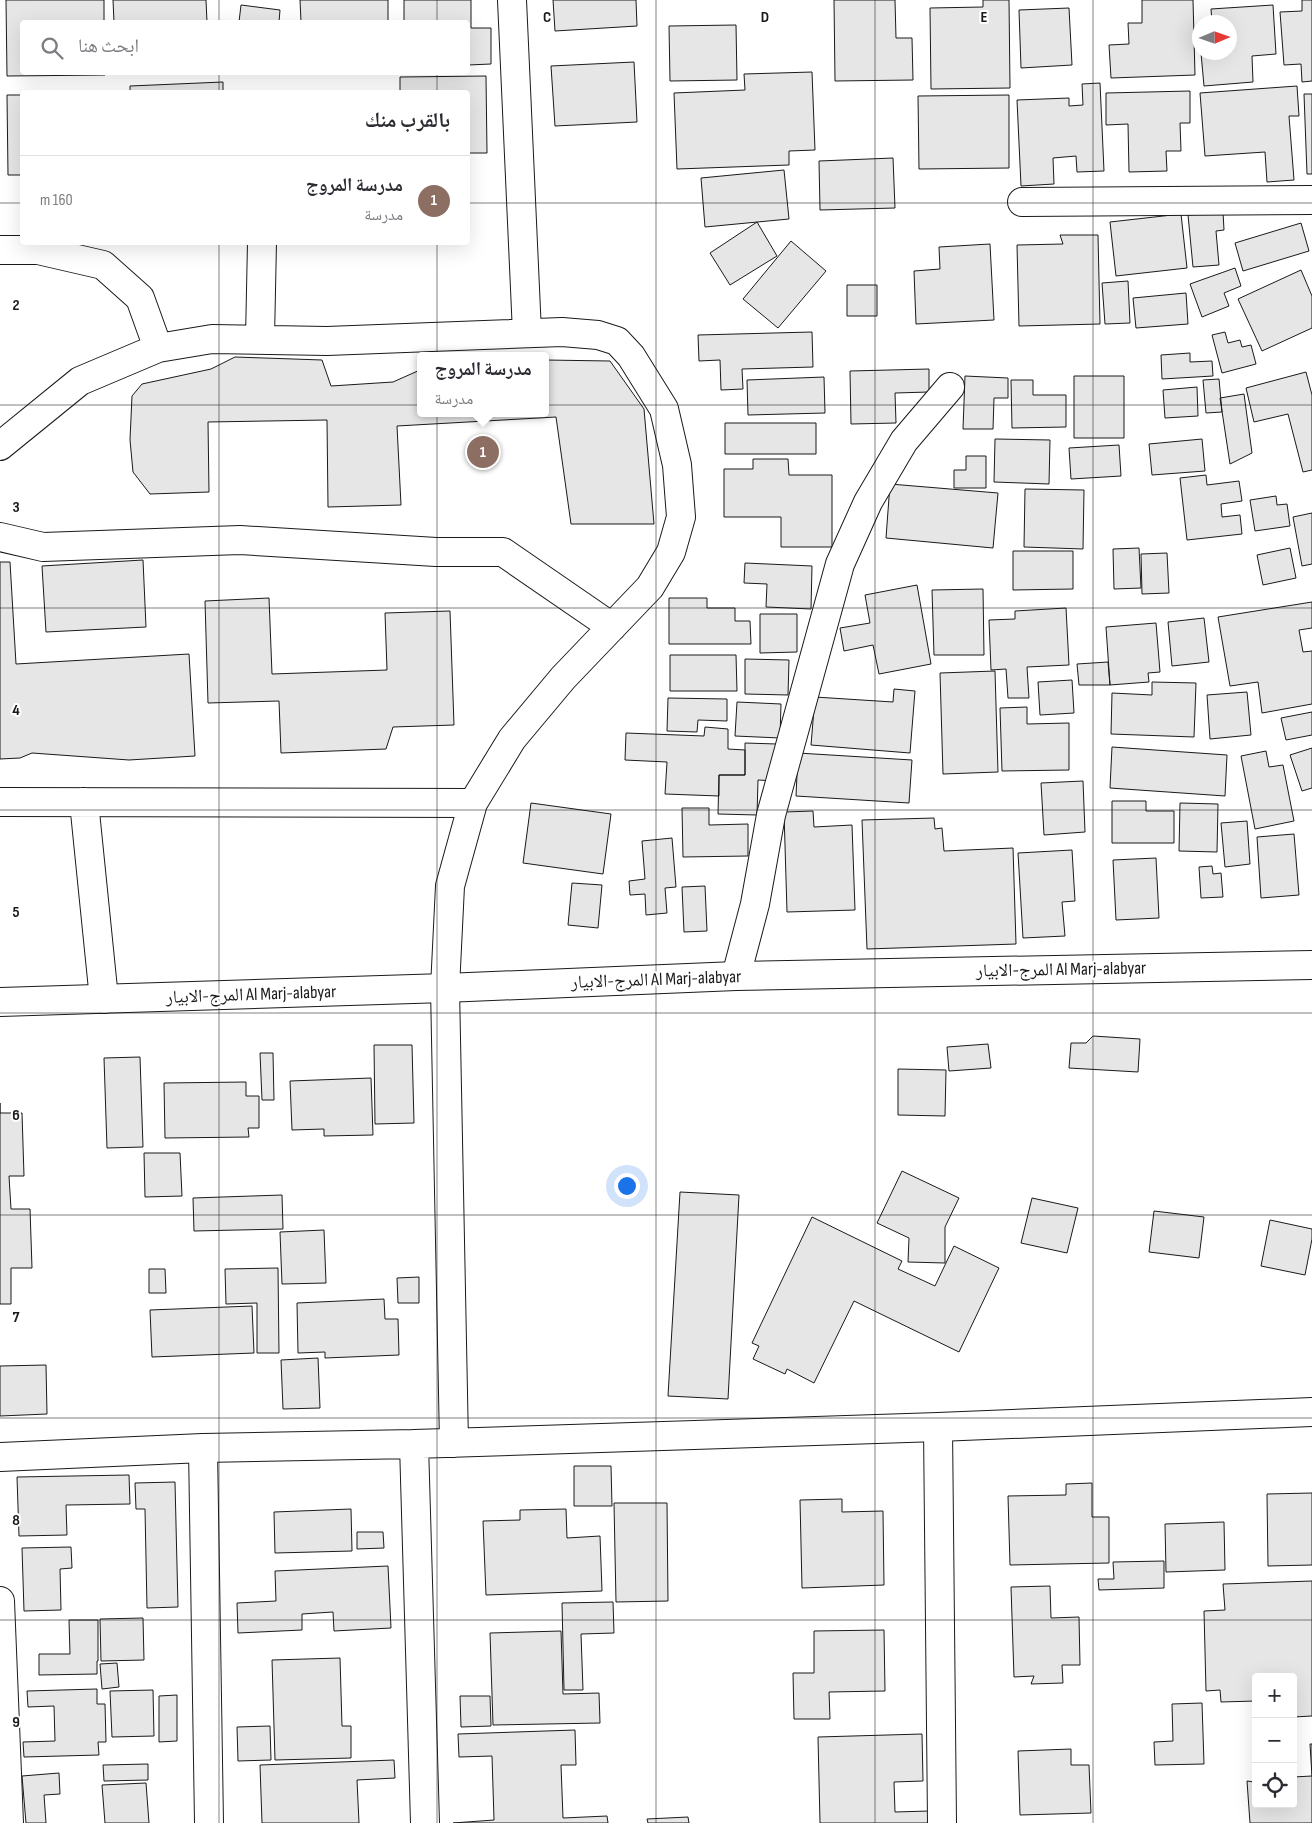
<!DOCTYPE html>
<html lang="ar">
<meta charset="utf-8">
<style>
:root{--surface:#fff;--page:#f7f7f7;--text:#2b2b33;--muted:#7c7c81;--line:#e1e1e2;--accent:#c62828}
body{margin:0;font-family:"Sofia Sans Condensed","Noto Naskh Arabic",sans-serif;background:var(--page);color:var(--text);direction:rtl}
.controls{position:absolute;right:15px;bottom:15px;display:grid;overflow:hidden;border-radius:5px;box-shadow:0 5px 20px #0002}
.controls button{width:45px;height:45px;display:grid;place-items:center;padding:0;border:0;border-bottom:1px solid var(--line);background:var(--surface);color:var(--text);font:25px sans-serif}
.compass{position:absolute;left:1192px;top:15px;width:45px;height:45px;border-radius:50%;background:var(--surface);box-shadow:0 5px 20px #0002;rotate:88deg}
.you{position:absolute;left:626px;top:1185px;width:18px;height:18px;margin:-12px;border:4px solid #fff;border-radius:50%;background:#1a73e8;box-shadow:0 0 0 8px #1a73e833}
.badge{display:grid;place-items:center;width:32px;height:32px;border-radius:50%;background:var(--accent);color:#fff;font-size:16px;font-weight:700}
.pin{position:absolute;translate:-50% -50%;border:2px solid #fff;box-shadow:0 1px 5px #0006}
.popup{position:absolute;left:417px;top:352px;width:132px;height:65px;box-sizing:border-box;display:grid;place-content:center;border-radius:5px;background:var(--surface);filter:drop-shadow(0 1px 4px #0005);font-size:16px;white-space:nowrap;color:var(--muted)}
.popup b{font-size:19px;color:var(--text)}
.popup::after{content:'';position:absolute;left:50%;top:100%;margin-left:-10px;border:10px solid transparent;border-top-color:var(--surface)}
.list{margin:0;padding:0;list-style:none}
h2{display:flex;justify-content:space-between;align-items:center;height:65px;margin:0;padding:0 20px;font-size:21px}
h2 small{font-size:16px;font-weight:400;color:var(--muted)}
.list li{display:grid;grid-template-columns:32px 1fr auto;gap:15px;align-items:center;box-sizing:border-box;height:90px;padding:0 20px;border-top:1px solid var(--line)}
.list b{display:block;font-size:19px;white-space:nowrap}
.list p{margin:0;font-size:16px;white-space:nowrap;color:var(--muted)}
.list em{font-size:16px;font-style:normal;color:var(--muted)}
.icon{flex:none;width:28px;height:28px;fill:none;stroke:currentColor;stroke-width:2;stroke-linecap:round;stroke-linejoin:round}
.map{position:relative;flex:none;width:1312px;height:1823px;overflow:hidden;direction:ltr}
.search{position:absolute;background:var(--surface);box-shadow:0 5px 20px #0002;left:20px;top:20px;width:450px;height:55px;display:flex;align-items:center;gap:12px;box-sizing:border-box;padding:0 18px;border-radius:5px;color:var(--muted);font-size:19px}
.panel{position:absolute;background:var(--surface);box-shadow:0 5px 20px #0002;left:20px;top:90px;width:450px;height:155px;border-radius:5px;direction:rtl}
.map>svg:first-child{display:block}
.building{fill:#e6e6e6;stroke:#1a1a1a}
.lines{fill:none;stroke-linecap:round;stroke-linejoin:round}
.street-casing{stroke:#1a1a1a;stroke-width:30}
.primary-casing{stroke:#1a1a1a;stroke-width:30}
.street{stroke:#fff;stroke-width:28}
.primary{stroke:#fff;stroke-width:28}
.grid{fill:none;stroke:#1a1a1a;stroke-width:1;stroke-opacity:0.55}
.labels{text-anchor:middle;stroke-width:4;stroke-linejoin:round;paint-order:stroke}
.street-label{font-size:18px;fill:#1a1a1a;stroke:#fff}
.grid-label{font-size:16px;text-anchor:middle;font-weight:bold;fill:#1a1a1a;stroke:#fff;stroke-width:4;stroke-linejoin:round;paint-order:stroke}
</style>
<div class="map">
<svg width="1312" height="1823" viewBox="0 0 1312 1823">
<rect width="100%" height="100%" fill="#fff"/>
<path class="building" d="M6,0H104V22H22V72H105V75L7,76Z
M113,0H206L207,22H114Z
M300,0H388V22H301Z
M404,0H471V28H491V64L468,65V22H404Z
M553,0H636L637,26L555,31Z
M834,0H895L896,38H912L913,80L835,81Z
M983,0H1009L1010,88L931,89L930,8L983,7Z
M1142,0H1193L1195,75L1111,78L1109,45L1129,44L1128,23H1142Z
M1302,0H1312V81L1302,82L1301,64L1284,65L1280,12L1302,11Z
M241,5L280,10L279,22H239Z
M1273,5L1276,54L1252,56L1253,82L1204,86L1201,53L1230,52V22H1212L1211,9Z
M1069,8L1072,65L1021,68L1019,10Z
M736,25L737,80L670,81L669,26Z
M634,62L637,122L555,126L551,66Z
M812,72L815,150L789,151V165L677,169L674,93L745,90L744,74Z
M486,76L487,153H468V92H400V77Z
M223,82V92H130V86Z
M1100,83L1104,171L1077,172L1076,156L1053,158L1054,184L1021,186L1017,100L1069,98V106L1083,105L1082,84Z
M1297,86L1299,116H1289L1294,180L1267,182L1265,152L1205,156L1200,93Z
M1190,91V123H1180L1181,151H1166L1167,171L1129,172L1128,124L1106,125V93Z
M1304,94H1312V174H1307Z
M7,95H22V175H8Z
M1009,95V168L919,169L918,96Z
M893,158L895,208L820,210L819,161Z
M784,170L789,219L705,227L701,178Z
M1223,212L1224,230L1216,231L1219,265L1193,267L1188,215Z
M1181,214L1187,268L1116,276L1110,222Z
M757,222L777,256L730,285L710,253Z
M1301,223L1309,251L1243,271L1235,243Z
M1060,235H1098L1100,324L1019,326L1017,245L1063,244Z
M791,241L826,271L778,328L743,299Z
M990,244L994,320L916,324L914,271L940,269L939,247Z
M1235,268L1241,286L1224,293L1229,306L1202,317L1190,284Z
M1301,270L1312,296V328L1262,351L1238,299Z
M1128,281L1130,323L1105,324L1102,283Z
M847,285H877V316H847Z
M1186,293L1188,324L1136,328L1133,298Z
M812,332L813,367L742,369L743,389L721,390L720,360L699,361L698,335Z
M1225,332L1228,343L1240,340L1242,347L1251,345L1256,364L1222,373L1212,335Z
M1190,353V362L1212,361L1213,376L1162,379L1161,355Z
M235,357L322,360L331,386L393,382L420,370V413H546V360L610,361L644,409L654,524H571L556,417L397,426L401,505L328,507L327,420L208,422L209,492L150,494L133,472L130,440L132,396L142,384L211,369Z
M929,369V392L895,393L896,423L851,424L850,371Z
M1306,372L1312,395V470L1303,472L1288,414L1254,422L1246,388Z
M965,376L1008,378V398H994L993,429H963Z
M1074,376H1124V438H1074Z
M824,377L825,413L748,415L747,380Z
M1219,379L1222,412L1206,413L1203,380Z
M1011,380H1033V395H1066V427L1012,428Z
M1197,387L1198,416L1165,418L1163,390Z
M1244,394L1252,453L1230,464L1220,398Z
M725,423H816V454H725Z
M995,439L1050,440L1049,484L994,482Z
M1202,439L1205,471L1152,475L1149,444Z
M1119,445L1121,476L1071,479L1069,448Z
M966,456H986V488H954V470H966Z
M753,459H788L789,475H832V547H781V517H724V469H753Z
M1206,475L1207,485L1239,481L1242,501L1221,504L1222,517L1240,515L1242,534L1187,540L1180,478Z
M890,484L998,493L993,548L886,538Z
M1025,489L1084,490L1083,549L1024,547Z
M1276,496L1277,505L1287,504L1290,526L1255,531L1250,500Z
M1312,513V564L1302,566L1293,517Z
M1139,548L1141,588L1114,589L1113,549Z
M1290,548L1296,578L1263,585L1257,555Z
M1013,551H1073V589L1013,590Z
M1167,553L1169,593L1142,594L1141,554Z
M143,560L146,627L46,632L42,566Z
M0,562H10L16,664L189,654L195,756L129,760L32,753L20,758L0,759Z
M745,563L812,566L811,609L766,607L767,584L744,583Z
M917,585L931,664L879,674L873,645L844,651L840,628L870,623L865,595Z
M983,589L984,655H934L932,590Z
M269,598L272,674L387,670L385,613L450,611L454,725L393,727L386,749L281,753L279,701L208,703L205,601Z
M669,598H707V608H735V621H750L751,644H669Z
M1312,602V628L1299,630L1303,652L1312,651V704L1262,713L1258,682L1230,686L1218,617Z
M1066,608L1069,665L1027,667L1029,698H1008L1006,669L991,670L989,620L1015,619V611Z
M760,614H797V652L760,653Z
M1204,618L1209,662L1172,666L1168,622Z
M1156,623L1160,672L1148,673L1149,682L1110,685L1106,627Z
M670,655H736L737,691H670Z
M745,659L789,660L788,695L745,694Z
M1108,662L1110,685H1079L1077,664Z
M995,671L998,772L943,774L940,673Z
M1072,680L1074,713L1040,715L1038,682Z
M1152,682L1196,683L1194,737L1111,734L1112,693L1152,695Z
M894,689L915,691L910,753L811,745L815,697L893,702Z
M1247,692L1251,735L1210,739L1207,695Z
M668,698L727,699V721L698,720L697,732L667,731Z
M737,702L781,704L780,738L735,736Z
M1027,707V724L1069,723V770L1002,771L1000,708Z
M1312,712V735L1286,740L1281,718Z
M705,727L728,729V749L745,750V775H719V796L665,794L667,762L625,760L626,733L704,736Z
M745,743L777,744L776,781L758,780L757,815L718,814L719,775H745Z
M1112,747L1227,755L1225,796L1110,788Z
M1312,748V788L1302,791L1290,755Z
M1266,751L1269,767L1283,765L1294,821L1255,829L1241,756Z
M798,753L912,760L909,803L796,796Z
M1083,781L1085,832L1044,835L1041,783Z
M1112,801H1146V811H1174V843H1112Z
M531,803L611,814L603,874L523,863Z
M1180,803L1218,804L1217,852L1179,851Z
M682,808H709V825L748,824V856L683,857Z
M813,811L814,827L852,825L855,910L787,912L784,812Z
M934,818L935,829L942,828L944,851L1013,848L1016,944L867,949L862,820Z
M1247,821L1250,864L1225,867L1221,823Z
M1294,834L1299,895L1261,898L1257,837Z
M672,838L676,887L665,888L667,913L646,915L645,894L630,895L629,881L645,879L642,841Z
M1072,850L1075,901L1062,902L1065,936L1023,938L1018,853Z
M1156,858L1159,918L1116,920L1113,860Z
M1212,866L1213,874L1221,873L1223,897L1201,898L1199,867Z
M572,883L602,885L598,928L568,925Z
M705,886L707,931L684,932L682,887Z
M1093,1036L1140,1039L1138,1072L1069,1068L1071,1043H1086Z
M988,1044L991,1068L949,1071L947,1047Z
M374,1045H412L414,1123L375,1124Z
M260,1053H273L274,1100H262Z
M140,1057L143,1147L107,1148L104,1058Z
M898,1069L946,1070L945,1116L898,1115Z
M371,1078L373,1135L324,1136V1129L292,1130L290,1081Z
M246,1082V1096H259V1128H248L249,1137L165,1138L164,1083Z
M0,1103V1113H22L24,1176H9L11,1209H30L32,1268H11V1304H0Z
M144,1153H180L182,1196L145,1197Z
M902,1171L959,1198L945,1227V1263L908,1262L909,1238L877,1223Z
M680,1192L739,1195L728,1399L668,1396Z
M282,1195L283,1229L194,1231L193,1198Z
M1032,1198L1078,1208L1067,1253L1021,1243Z
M1154,1211L1204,1217L1199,1258L1149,1252Z
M812,1217L902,1261L898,1269L935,1286L954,1246L999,1268L959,1352L854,1301L814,1383L787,1369L785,1374L753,1359L759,1346L752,1343Z
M1270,1220L1312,1229V1239L1305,1275L1261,1266Z
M324,1230L326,1283L282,1284L280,1232Z
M278,1268L279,1353H257V1303L226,1304L225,1269Z
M149,1269H165L166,1293H149Z
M419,1277V1303H398L397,1278Z
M384,1299L385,1319H398L399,1355L325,1358V1352L298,1353L297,1303Z
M252,1306L254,1353L152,1357L150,1310Z
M318,1358L320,1408L283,1409L281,1360Z
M46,1365L47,1414L0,1416V1366Z
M574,1466H611L612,1506H574Z
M129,1475L130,1504L66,1505L67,1535L19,1536L17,1477Z
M175,1482L178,1607L147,1608L145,1509H136L135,1483Z
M1092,1483V1517H1109V1563L1010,1565L1008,1496L1066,1495V1484Z
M1312,1493V1565L1268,1566L1267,1494Z
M842,1499V1512L883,1511L884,1585L802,1588L800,1500Z
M614,1503H667L668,1601L616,1602Z
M351,1509L352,1551L275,1553L274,1512Z
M566,1509L567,1538L600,1536L602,1591L486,1595L483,1521L520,1520V1510Z
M1224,1522L1225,1570L1166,1572L1165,1524Z
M357,1532H383L384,1548L357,1549Z
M71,1547L72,1568L60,1569L61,1610L24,1611L22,1548Z
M1164,1561V1588L1099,1590L1098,1579H1114L1113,1562Z
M388,1566L391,1628L334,1631L333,1612L302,1614V1630L238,1633L237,1603L276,1601L275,1571Z
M1312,1581V1716L1293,1717V1677H1256V1701L1221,1702L1220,1690L1206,1691L1204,1611L1225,1610L1223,1584Z
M1050,1586L1051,1618L1079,1617L1080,1665H1062L1063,1683L1031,1684L1034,1676L1014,1677L1011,1587Z
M613,1602L614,1633L581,1634L583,1690H564L562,1603Z
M143,1618L144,1660L101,1661L100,1619Z
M69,1620H98V1661H97V1674L39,1675V1654H70Z
M884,1630L885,1691L829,1692L830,1719H794L793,1673H814V1631Z
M561,1631L563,1694L599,1693L600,1723L493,1725L490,1633Z
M340,1658L342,1726H351V1758L275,1760L272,1660Z
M117,1663L119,1687L102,1689L100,1664Z
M97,1689V1704H105L106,1742H98L99,1755L24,1757L23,1742L55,1741L54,1706L28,1707L27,1691Z
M153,1690L154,1736L112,1737L110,1691Z
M177,1695V1741L159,1742V1696Z
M460,1696H490L491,1726L461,1727Z
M1202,1703L1204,1764L1155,1765L1154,1742L1173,1741L1172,1704Z
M270,1726L271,1760L238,1761L237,1727Z
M575,1730L576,1765H561L563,1818L607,1816L608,1823H453L494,1820L492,1756L459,1757L458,1734Z
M922,1734L923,1781L894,1782L895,1812L929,1811L930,1823H820L818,1737Z
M1253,1741H1256V1804H1293V1777L1312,1776L1310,1744H1312V1823H1250L1247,1781L1255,1782Z
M1071,1749V1765H1089L1091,1813L1020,1815L1018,1751Z
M394,1760L395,1778L357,1780L359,1823H262L260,1765Z
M148,1764V1780L104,1781L103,1765Z
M59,1773L60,1794L44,1795L46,1823H26L22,1776Z
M146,1783L149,1823H105L102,1785Z
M688,1817L689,1823H648L647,1819Z"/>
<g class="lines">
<g class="street-casing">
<path id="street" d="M512,0L527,333
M1022,202L1312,200
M0,250H38L103,265L140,298L158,348
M260,339L262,242
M0,446L80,381L158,348L212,339L327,341L562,332L598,335L617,341L631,356L664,409L677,465L681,517L671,552L650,587L563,678L512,739L473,803L450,886L445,988L454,1443
M0,537L43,547L240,540L436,552H503L612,627
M0,802L473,803
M84,802L104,999
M736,976L755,904L771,815L840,564L868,502L904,441L950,387
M938,1427L942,1823
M414,1444L425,1823
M203,1448L209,1823
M0,1457L203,1448L414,1444L938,1427L1312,1412
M0,1601L9,1823"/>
</g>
<g class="primary-casing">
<path id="primary" d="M0,1002L445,988L736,976L1312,965"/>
</g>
<use href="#street" class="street"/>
<use href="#primary" class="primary"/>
</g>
<path class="grid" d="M219,0V22M437,0V22M656,0V1823M875,0V1823M1093,0V1823M219,72V92M437,72V92M0,203H22M468,203H1312M219,242V1823M437,242V1823M0,405H1312M0,608H1312M0,810H1312M0,1013H1312M0,1215H1312M0,1418H1312M0,1620H1312"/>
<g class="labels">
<g class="street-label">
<text transform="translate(1061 969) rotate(-1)" y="6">المرج-الابيار Al Marj-alabyar</text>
<text transform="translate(656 979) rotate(-2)" y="6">المرج-الابيار Al Marj-alabyar</text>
<text transform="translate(251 994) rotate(-2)" y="6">المرج-الابيار Al Marj-alabyar</text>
</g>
</g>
<g class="grid-label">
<text x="547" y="22">C</text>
<text x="765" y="22">D</text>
<text x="984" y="22">E</text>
<text x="16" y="310">2</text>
<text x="16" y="512">3</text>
<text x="16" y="715">4</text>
<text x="16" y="917">5</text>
<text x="16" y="1120">6</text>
<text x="16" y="1322">7</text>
<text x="16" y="1525">8</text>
<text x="16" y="1727">9</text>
</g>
</svg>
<div class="controls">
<button>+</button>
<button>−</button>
<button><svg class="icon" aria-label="locate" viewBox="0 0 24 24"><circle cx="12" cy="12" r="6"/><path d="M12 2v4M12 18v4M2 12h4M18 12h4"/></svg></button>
</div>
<svg class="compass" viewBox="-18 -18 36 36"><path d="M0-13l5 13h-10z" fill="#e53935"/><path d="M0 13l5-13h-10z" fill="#7c7c81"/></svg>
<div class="you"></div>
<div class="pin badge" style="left:483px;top:452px;background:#8d6e63">1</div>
<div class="popup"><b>مدرسة المروج</b>مدرسة</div>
<div class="search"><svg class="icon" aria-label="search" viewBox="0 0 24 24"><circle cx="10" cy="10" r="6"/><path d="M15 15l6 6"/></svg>ابحث هنا</div>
<section class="panel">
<h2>بالقرب منك<small></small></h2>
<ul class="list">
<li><span class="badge" style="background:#8d6e63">1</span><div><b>مدرسة المروج</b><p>مدرسة</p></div><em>160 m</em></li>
</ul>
</section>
</div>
